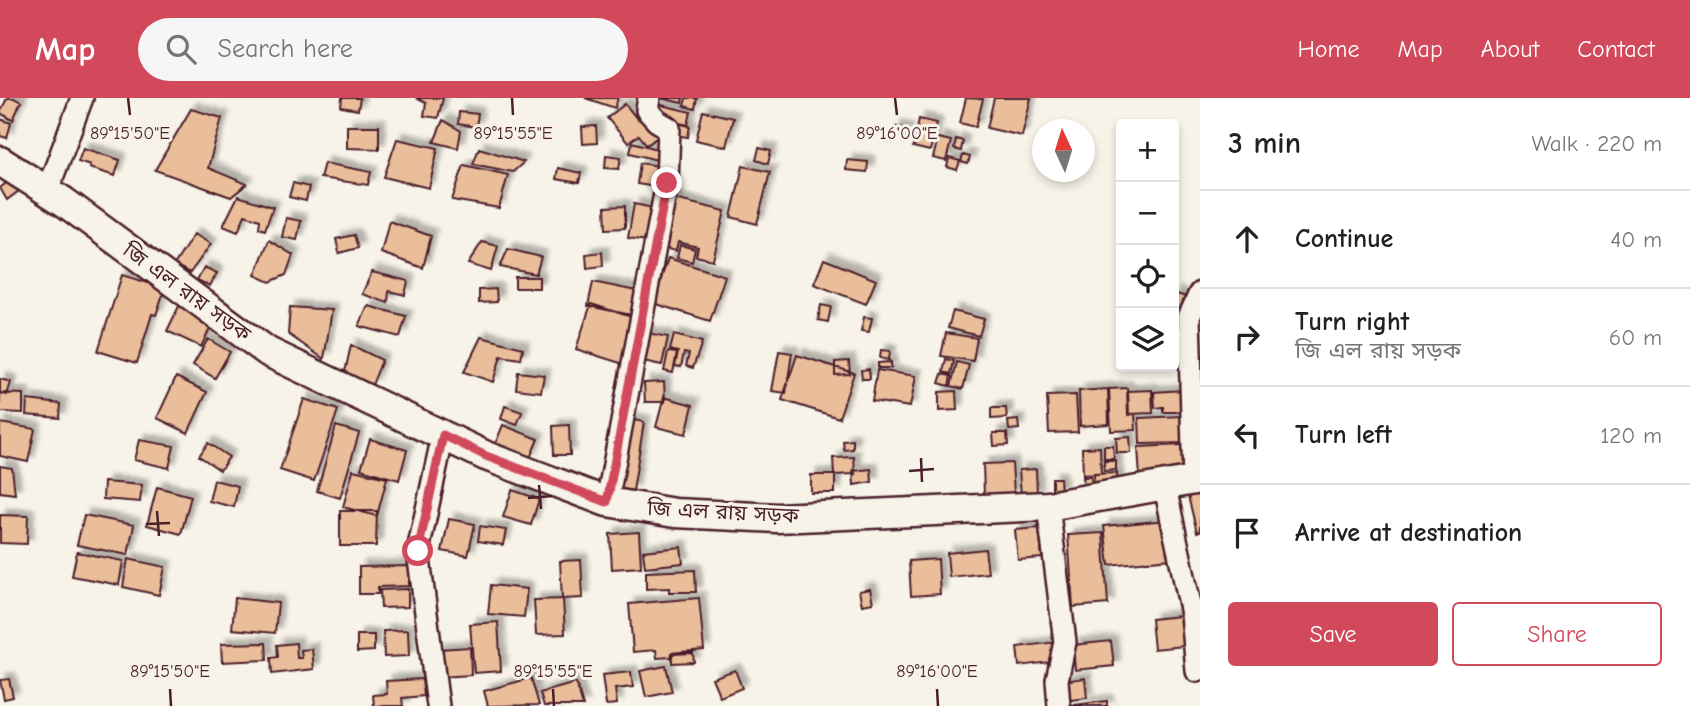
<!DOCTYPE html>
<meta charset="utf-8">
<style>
:root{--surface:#fff;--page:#f6f6f6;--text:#202124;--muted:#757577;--line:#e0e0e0;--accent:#d1495b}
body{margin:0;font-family:"Comic Neue","Noto Sans Bengali",sans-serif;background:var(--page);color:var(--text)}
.controls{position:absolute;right:21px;top:21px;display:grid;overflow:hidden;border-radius:7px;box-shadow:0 4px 10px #0003}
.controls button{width:63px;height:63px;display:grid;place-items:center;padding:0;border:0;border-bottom:2px solid var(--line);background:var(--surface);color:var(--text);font:35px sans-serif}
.compass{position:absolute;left:1032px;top:21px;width:63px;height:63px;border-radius:50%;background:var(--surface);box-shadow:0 4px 10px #0003;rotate:356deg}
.stop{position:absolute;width:21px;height:21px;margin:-16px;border:5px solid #d1495b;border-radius:50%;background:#fff}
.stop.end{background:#d1495b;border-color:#fff;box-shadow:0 2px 7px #0008}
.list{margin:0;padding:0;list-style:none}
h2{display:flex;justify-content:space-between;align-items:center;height:91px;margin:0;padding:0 28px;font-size:30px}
h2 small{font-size:23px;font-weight:400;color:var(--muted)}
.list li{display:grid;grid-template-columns:46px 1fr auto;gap:21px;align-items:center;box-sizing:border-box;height:98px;padding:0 28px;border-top:2px solid var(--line)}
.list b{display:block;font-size:26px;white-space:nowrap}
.list p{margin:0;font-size:23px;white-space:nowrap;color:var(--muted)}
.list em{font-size:23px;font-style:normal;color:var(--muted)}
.actions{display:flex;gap:14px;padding:21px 28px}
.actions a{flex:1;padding:16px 0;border:2px solid var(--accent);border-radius:7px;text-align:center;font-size:24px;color:var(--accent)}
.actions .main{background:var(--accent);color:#fff}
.icon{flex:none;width:38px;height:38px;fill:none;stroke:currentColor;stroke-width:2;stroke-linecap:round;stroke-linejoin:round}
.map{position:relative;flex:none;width:1200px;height:608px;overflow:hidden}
header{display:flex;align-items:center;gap:42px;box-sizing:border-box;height:98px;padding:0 35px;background:var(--accent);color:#fff}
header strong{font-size:33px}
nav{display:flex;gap:38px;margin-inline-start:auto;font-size:24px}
.search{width:490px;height:63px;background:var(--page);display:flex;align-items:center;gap:18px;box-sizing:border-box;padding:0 24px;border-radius:38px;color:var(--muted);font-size:26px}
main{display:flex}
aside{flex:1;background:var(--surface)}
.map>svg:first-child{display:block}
.building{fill:#ebbe9b;stroke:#4a1f2b;stroke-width:2;filter:url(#shadow)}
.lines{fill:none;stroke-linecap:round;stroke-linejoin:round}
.street-casing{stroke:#4a1f2b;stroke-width:26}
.secondary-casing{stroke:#4a1f2b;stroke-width:33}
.street{stroke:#f7f3e8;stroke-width:21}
.secondary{stroke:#f7f3e8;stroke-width:28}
.route{stroke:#d1495b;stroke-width:9}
.ticks{fill:none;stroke:#4a1f2b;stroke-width:2.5}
.labels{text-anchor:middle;stroke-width:6;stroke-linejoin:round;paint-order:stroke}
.street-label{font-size:21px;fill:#4a1f2b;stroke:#f7f3e8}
.ticks-label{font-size:18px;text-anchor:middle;fill:#4a1f2b;stroke:#f7f3e8;stroke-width:6;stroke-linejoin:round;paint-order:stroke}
</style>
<header>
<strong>Map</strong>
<div class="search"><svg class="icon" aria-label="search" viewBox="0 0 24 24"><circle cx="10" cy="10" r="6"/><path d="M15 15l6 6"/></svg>Search here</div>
<nav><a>Home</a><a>Map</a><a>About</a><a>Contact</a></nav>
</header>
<main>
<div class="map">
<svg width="1200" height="608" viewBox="0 0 1200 608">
<defs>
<filter id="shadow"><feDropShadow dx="6" dy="-6" stdDeviation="2" flood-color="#0004"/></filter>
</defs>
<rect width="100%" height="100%" fill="#f7f3e8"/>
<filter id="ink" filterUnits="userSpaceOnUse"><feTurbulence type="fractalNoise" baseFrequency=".0143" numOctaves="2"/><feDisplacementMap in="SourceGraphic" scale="14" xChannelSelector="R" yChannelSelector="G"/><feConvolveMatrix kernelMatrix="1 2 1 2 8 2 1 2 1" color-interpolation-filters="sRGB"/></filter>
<g filter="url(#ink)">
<path class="building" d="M7,0H14L21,4L13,22L0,15Z
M342,0H360L358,12L341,9Z
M416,0H443L438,20L424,18L426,5Z
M585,0H618L615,10Z
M660,0H683L682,5Z
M686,0H697L695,11L684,8Z
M966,0L983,1L976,29L960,25Z
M994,0H1031L1022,38L987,30Z
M625,6L638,22L648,14L664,34L647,47L639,37L628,45L607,20Z
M657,6L691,14L688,27L654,19Z
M191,11L222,20L208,70L247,86L231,99L155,72Z
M703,13L733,20L726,49L696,42Z
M459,14L478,16L476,29L458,26Z
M0,21L11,25L7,40L0,38Z
M919,21L937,25L930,53L913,49Z
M443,22L461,33L458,50L434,44Z
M676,25L690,28L688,39L674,37Z
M347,28H379V51L347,50Z
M596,28L597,45L583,46L582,29Z
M896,28L907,31L905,40L894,37Z
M938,40L951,43L946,63L933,60Z
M397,41L438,50L429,90L384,79Z
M956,41L963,43L961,53L954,51Z
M632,44L668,54L665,64L630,55Z
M83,50L120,62L115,78L89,70L90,67L78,63Z
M479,50L524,64L513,74L473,66Z
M759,50L771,53L768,66L756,62Z
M606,57L621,59L619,71L605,70Z
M963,57L970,59L968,66L961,64Z
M949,60L960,63L957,72L947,69Z
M847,62L868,64L867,74L846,72Z
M324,65L371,74L368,87L320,80Z
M640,65L665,69L662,90L637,86Z
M464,67L508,77L499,110L452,102Z
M743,68L770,74L757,126L731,119Z
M558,70L581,75L579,85L556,81Z
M11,81L20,92L7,102L0,90Z
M293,85L309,89L306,103L289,99Z
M238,98L273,109L265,132L259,130L260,122L245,117L238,134L223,128Z
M670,100L725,113L713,162L696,158L698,149L678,144L676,153L658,149Z
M634,106L653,110L647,143L628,140Z
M625,108V130L606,131L605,109Z
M286,120L301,123L297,142L282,139Z
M389,123L431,138L423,170L381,155Z
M194,136L211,146L190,175L174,167Z
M354,137L358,150L339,155L336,141Z
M269,142L293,157L286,177L270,184L255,177Z
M482,144L498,148L491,173L468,166Z
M680,147L695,151L692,164L677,160Z
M508,151L541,159L536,176L500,169Z
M602,154L603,168L587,170L586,156Z
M668,160L725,178L710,223L653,205Z
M824,161L876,182L866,206L814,186Z
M204,169L217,175L210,188L197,182Z
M372,174L408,183L405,197L389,193L388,205L362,196Z
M122,177L165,190L156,217L152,216L137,265L98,253Z
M515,179H539V190H515Z
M593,184L651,196L646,220L588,208Z
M496,191L497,204L479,205V192Z
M1174,195L1195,202L1180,247L1174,245Z
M180,206L214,222L201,249L167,233Z
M591,206L647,224L633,269L576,251Z
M821,207L831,209L828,224L818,222Z
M368,208L406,218L400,239L359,228Z
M290,209L332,212L324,261L288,236Z
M953,213L984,221L979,238L948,230Z
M864,219L872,220L869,234L861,233Z
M643,234L668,239L662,267L638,262Z
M946,235L977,240L973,263L941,258Z
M674,237L702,244L693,270L686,268L689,256L684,255L681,269L675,268L678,254L670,252Z
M481,239L523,250L521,261L501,258L493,284L464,274Z
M208,241L230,254L215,280L193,267Z
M351,247L382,262L372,287L345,274Z
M881,252L890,253L889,262L880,260Z
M779,253L792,255L786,295L772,293Z
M668,254L677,255L673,275L664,273Z
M797,257L854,275L839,320L782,302Z
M946,261L954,263L951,276L943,274Z
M849,263L850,276L835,277V264Z
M891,264V270H878V265Z
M957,264L969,267L963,291L951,288Z
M869,271L870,281H862L861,272Z
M877,272L916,278L910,309L872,303Z
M518,274L544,277L541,294L516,291Z
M942,276L951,278L949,288L939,285Z
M176,279L207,294L188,335L157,320Z
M0,281L11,284L7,297L0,295Z
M664,284L665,304H645L644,285Z
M1127,290L1128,317L1135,316L1136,332L1111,333L1109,291Z
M1108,291L1109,326L1080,328L1079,293Z
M1152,292L1153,315L1129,316L1128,293Z
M1183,292L1184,314H1163V309L1155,310L1154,294Z
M956,293L957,312L939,313V294Z
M0,295L23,296V315L0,314Z
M1076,297L1078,334L1049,335L1047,298Z
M664,299L693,307L686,336L656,329Z
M304,301L338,312L314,383L280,372Z
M27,302L61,306L60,320L26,317Z
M505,308L522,314L517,327L501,321Z
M991,310H1006L1007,320L991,321Z
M1182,318L1183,345L1140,346L1139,320Z
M628,321L644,324L633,393L617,390Z
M1018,322L1019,331L1009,332L1008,323Z
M0,325L35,331L28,364L0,358Z
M503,327L538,341L530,360L495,346Z
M569,327L570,357H554L553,328Z
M336,328L359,335L340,400L317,393Z
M993,335H1007L1008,347L994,348Z
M1130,339L1131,355H1117L1116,340Z
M370,341L407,352L399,382L361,371Z
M139,342L174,348L169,370L134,362Z
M853,342V351L844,352L843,343Z
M208,345L229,359L220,372L199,358Z
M1184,347L1185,379L1140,381L1138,349Z
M1104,348H1113L1114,361H1104Z
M1100,349L1101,376L1083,377L1082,350Z
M854,359L855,376L834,377L833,360Z
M1104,363H1116V372L1104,373Z
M1012,365L1014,396L984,397L983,366Z
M0,368L12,370L15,396L0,394Z
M871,371L872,384L854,387L853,373Z
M1036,371L1037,396L1021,397L1019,372Z
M353,372L387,380L377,418L343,409Z
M1117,375L1118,391L1094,392V376Z
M811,377H835V395H811Z
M1083,379H1091L1092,394H1084Z
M1052,380H1060L1061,393L1052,394Z
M214,382L238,388L234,409L209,403Z
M104,384L142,387L140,404L103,401Z
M157,389L191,398L181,436L147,427Z
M512,392L539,401L531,427L503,419Z
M1200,395V433L1197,434L1188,398Z
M340,413H377L376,448H340Z
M0,417L28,418L27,446L0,445Z
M84,417L134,427L128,457L77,447Z
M449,421L475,426L468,458L442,453Z
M1167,422L1171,461L1109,467L1104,428Z
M480,428L506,432L503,447L478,443Z
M1039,430L1042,460L1018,462L1015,432Z
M639,434L641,469L612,471L610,436Z
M1103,435L1108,506L1073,509L1068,437Z
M681,449L683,465L645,469L643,453Z
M985,451L988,475L949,479L947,455Z
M77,454L123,463L119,487L72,478Z
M128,461L165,469L159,497L123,489Z
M938,461L940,496L911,498L909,463Z
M581,462L583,500L562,501L560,463Z
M409,468V488L378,489V496H359V469Z
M695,472L696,494H669V490L646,491V474Z
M491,487L527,491L524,519L488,516Z
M408,491V509L381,510L380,492Z
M870,491L873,505L862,507L859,493Z
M235,500L278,505L275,535L232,531Z
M699,500L704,552L671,555L672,559L657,560L656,552L633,554L629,506Z
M563,501L565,536L536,537L534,502Z
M1191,517L1194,547L1154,551L1151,521Z
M498,524L501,573L474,575L470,526Z
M408,532L409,558L384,559L383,533Z
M357,537H374V553L357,554Z
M1111,543L1114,568L1075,572L1073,547Z
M1056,544L1058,563L1019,568L1017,549Z
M266,545L267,562L222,564L221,546Z
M296,545L297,560H302L301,552L312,551L314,571L272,576L271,560L278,559L277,547Z
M470,549L471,577L440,579L438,551Z
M693,555L694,564L672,565V556Z
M666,568L672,594L646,599L640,573Z
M735,572L742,590L720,599L712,580Z
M631,574L633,589L615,591L617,606L606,607L602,577Z
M531,580L539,607L488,608L484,593Z
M1085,580L1087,600L1064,603L1062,583Z
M9,581L13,599L4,601L0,582Z
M422,581L424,598L402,600L403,608H374L373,597L387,596L386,583Z
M576,585L583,608H544L540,595Z
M1107,603V608H1066Z"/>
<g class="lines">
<g class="street-casing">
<path id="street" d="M47,93L82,0
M1194,382L1189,219L1200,195
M1165,389L1192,516L1197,573
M607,404L667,85L669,30L657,23L647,12L649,0
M1048,408L1065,544L1057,582L1059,608
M438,608L418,453L443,337"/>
</g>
<g class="secondary-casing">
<path id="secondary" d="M0,63L63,103L268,254L486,358L607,404L675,415L777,420L1048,408L1200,381"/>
</g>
<use href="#street" class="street"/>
<use href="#secondary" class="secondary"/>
</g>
</g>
<g class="lines" filter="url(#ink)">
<path class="route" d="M418,453L443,337L486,358L607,404L667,85"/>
</g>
<path class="ticks" d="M128,0L130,17M512,0L513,17M895,0L897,17M921,360L922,384M909,373L934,371M539,387L541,411M528,400L552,398M157,413L159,438M146,426L170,425M170,591L171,608M553,591L554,608M937,591L938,608"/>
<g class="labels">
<g class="street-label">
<text transform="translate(187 194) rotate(36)" y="7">জি এল রায় সড়ক</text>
<text transform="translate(723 414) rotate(3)" y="7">জি এল রায় সড়ক</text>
</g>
</g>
<g class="ticks-label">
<text x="130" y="41">89°15'50"E</text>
<text x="513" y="41">89°15'55"E</text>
<text x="897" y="41">89°16'00"E</text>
<text x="170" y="579">89°15'50"E</text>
<text x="553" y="579">89°15'55"E</text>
<text x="937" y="579">89°16'00"E</text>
</g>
</svg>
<div class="controls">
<button>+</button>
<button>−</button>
<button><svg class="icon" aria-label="locate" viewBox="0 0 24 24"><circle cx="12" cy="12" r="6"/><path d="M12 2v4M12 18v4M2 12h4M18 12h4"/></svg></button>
<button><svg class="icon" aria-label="layers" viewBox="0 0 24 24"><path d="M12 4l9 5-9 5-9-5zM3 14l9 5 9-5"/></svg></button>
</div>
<svg class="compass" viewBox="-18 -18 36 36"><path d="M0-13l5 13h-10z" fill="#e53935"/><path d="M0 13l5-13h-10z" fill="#757577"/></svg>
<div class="stop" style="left:418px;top:453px"></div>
<div class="stop end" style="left:667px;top:85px"></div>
</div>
<aside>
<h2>3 min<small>Walk · 220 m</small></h2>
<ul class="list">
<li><svg class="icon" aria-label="ahead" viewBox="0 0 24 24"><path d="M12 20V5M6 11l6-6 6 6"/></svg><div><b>Continue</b></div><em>40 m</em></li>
<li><svg class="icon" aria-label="right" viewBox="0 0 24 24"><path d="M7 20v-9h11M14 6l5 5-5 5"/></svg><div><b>Turn right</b><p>জি এল রায় সড়ক</p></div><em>60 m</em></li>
<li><svg class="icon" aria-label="left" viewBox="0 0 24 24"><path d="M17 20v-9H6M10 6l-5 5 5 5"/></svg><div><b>Turn left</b></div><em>120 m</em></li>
<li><svg class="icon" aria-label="arrive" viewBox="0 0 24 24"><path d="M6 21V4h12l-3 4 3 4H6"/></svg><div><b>Arrive at destination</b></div></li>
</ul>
<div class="actions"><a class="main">Save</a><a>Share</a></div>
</aside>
</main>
